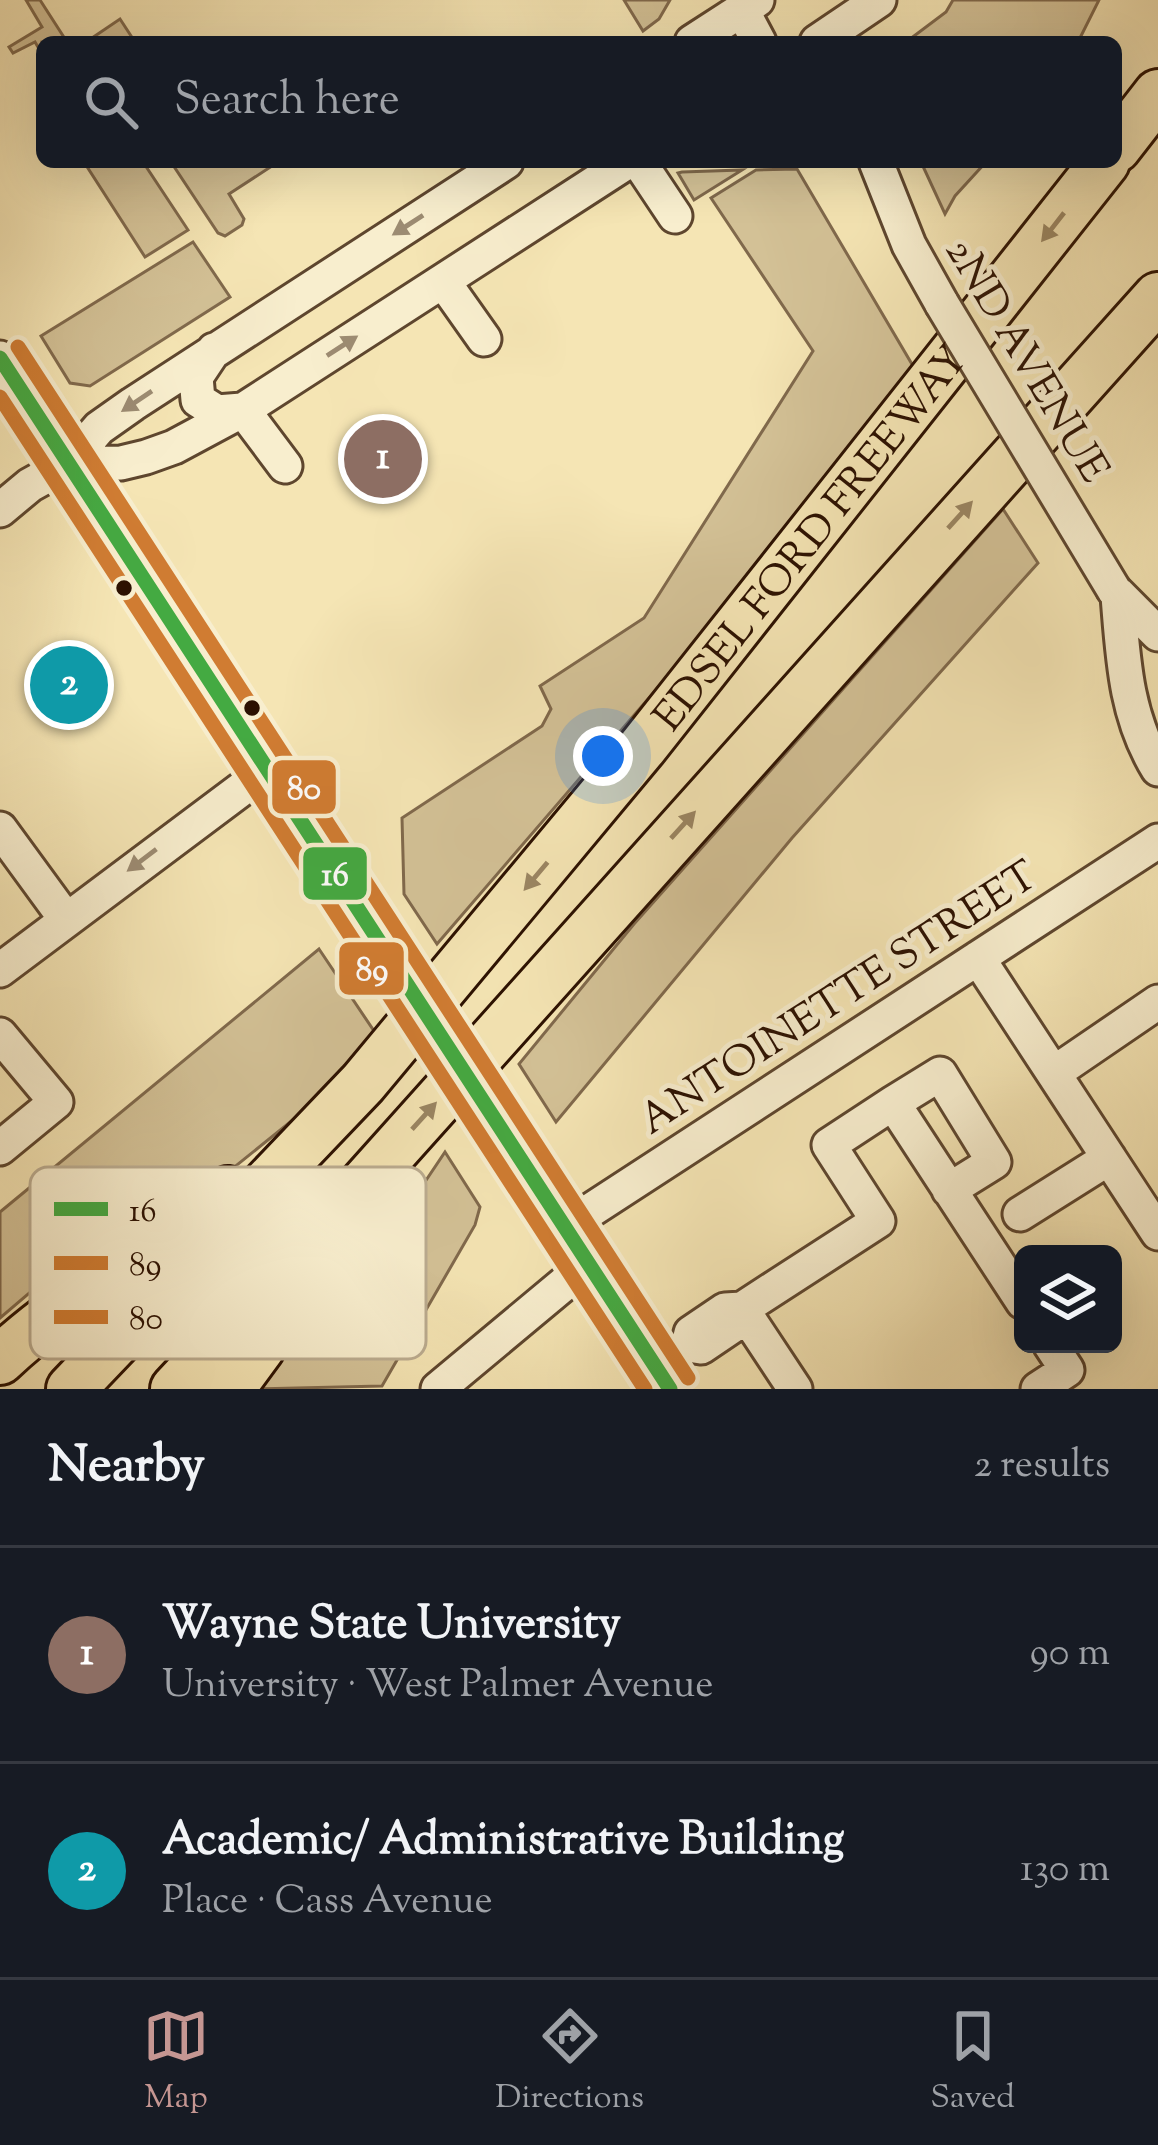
<!DOCTYPE html>
<meta charset="utf-8">
<style>
:root{--surface:#171b24;--page:#242831;--text:#f1f3f6;--muted:#9ea1a6;--line:#363941;--accent:#c59692}
body{margin:0;font-family:"Sorts Mill Goudy",serif;background:var(--page);color:var(--text)}
.controls{position:absolute;right:36px;bottom:36px;display:grid;overflow:hidden;border-radius:18px;box-shadow:0 12px 48px #0002}
.controls button{width:108px;height:108px;display:grid;place-items:center;padding:0;border:0;border-bottom:3px solid var(--line);background:var(--surface);color:var(--text);font:60px sans-serif}
.you{position:absolute;left:603px;top:756px;width:42px;height:42px;margin:-30px;border:9px solid #fff;border-radius:50%;background:#1a73e8;box-shadow:0 0 0 18px #1a73e833}
.badge{display:grid;place-items:center;width:78px;height:78px;border-radius:50%;background:var(--accent);color:#fff;font-size:39px;font-weight:700}
.pin{position:absolute;translate:-50% -50%;border:6px solid #fff;box-shadow:0 3px 12px #0006}
.list{margin:0;padding:0;list-style:none}
h2{display:flex;justify-content:space-between;align-items:center;height:156px;margin:0;padding:0 48px;font-size:51px}
h2 small{font-size:39px;font-weight:400;color:var(--muted)}
.list li{display:grid;grid-template-columns:78px 1fr auto;gap:36px;align-items:center;box-sizing:border-box;height:216px;padding:0 48px;border-top:3px solid var(--line)}
.list b{display:block;font-size:45px;white-space:nowrap}
.list p{margin:0;font-size:39px;white-space:nowrap;color:var(--muted)}
.list em{font-size:39px;font-style:normal;color:var(--muted)}
.icon{flex:none;width:66px;height:66px;fill:none;stroke:currentColor;stroke-width:2;stroke-linecap:round;stroke-linejoin:round}
.map{position:relative;flex:none;width:1158px;height:1389px;overflow:hidden}
.search{position:absolute;background:var(--surface);box-shadow:0 12px 48px #0002;left:36px;right:36px;top:36px;height:132px;display:flex;align-items:center;gap:30px;box-sizing:border-box;padding:0 42px;border-radius:18px;color:var(--muted);font-size:45px}
.sheet{height:588px;background:var(--surface)}
nav{display:flex;justify-content:space-around;align-items:center;box-sizing:border-box;height:168px;border-top:3px solid var(--line);background:var(--surface);font-size:33px;color:var(--muted)}
nav a{display:grid;justify-items:center;gap:6px}
nav .on{color:var(--accent)}
.map>svg:first-child{display:block}
.green{fill:#d3c196;stroke:#80694c;stroke-width:3}
.lines{fill:none;stroke-linecap:round;stroke-linejoin:round}
.minor-casing{stroke:#5e462e;stroke-width:39}
.highway-casing{stroke:#2c1101;stroke-width:54}
.minor{stroke:#f8eece;stroke-width:33}
.highway{stroke:#f5e5b4;stroke-width:48}
.minor-bridge-casing{stroke:#5e462e;stroke-width:39;stroke-linecap:butt}
.minor-bridge{stroke:#f8eece;stroke-width:33}
.bus-1-casing{stroke:#f8eece;stroke-width:24}
.bus-2-casing{stroke:#f8eece;stroke-width:24}
.bus-3-casing{stroke:#f8eece;stroke-width:24}
.bus-1{stroke:#44aa42;stroke-width:15}
.bus-2{stroke:#d07c32;stroke-width:15}
.bus-3{stroke:#d07c32;stroke-width:15}
.oneway{fill:#9c8b72}
.oneway2{fill:#9b8663}
.bus-dot{fill:#2c1101;stroke:#f8eece;stroke-width:4.5}
.labels{text-anchor:middle;stroke-width:10;stroke-linejoin:round;paint-order:stroke}
.street-label{font-size:42px;fill:#2c1101;stroke:#f8eece}
.key{fill:#f8eece;stroke:#bbac90;stroke-width:3}
.key-label{font-size:33px;fill:#2c1101}
.line-badge{stroke:#f8eece;stroke-width:4.5}
.badge-label{font-size:33px;text-anchor:middle;font-weight:bold;fill:#fff}
</style>
<div class="map">
<svg width="1158" height="1389" viewBox="0 0 1158 1389">
<rect width="100%" height="100%" fill="#f5e5b4"/>
<filter id="stains"><feTurbulence type="fractalNoise" baseFrequency=".00167" numOctaves="4"/><feColorMatrix values="0 0 0 0 .2 0 0 0 0 .09 0 0 0 0 .02 0 0 0 .5 -.17"/></filter>
<radialGradient id="worn" r=".72"><stop offset=".6" stop-color="#630" stop-opacity="0"/><stop offset="1" stop-color="#630" stop-opacity=".3"/></radialGradient>
<path class="green" d="M26,0H40L67,42H42V54L35,42L13,53L9,47L42,27Z
M624,0H670L659,19L643,31Z
M953,0H1099L1078,42H906L946,12Z
M120,19L135,42H91L89,40Z
M84,162H143L188,230L145,257Z
M171,162H278L229,194L244,219L242,225L225,236L218,233Z
M921,162H986L955,196L945,214Z
M797,169L913,366L673,670L437,944L404,894L402,818L542,726L551,709L540,686L644,618L813,351L711,198L756,170Z
M742,170L694,200L678,173L682,172Z
M193,242L230,297L90,386L70,383L41,336Z
M1003,509L1038,563L792,838L556,1122L519,1064L634,924Z
M319,949L376,1034L320,1098L191,1202L75,1265L68,1260L0,1318V1212Z
M445,1152L480,1207L475,1225L382,1386L253,1389L386,1229L390,1234Z"/>
<g class="lines">
<g class="minor-casing">
<path id="minor" d="M742,10L759,42
M692,42L757,0
M817,42L879,0
M639,162L675,216
M876,162L909,245L942,304
M443,281L484,339
M214,350L196,377L198,400L217,412L242,410
M0,358L356,906
M243,410L285,466
M68,464L121,463L146,457L174,447L243,410L627,162
M0,510L30,485L68,464L99,428L133,404L506,162
M1114,590L1158,634
M1118,596C1123,657 1125,715 1158,769
M0,829L65,918
M978,958L1158,1233
M0,970L267,770
M0,1035L56,1102L0,1148
M1054,1073L1158,1002
M893,1103L940,1074L994,1162L949,1190
M556,1212L670,1389
M1020,1214L1109,1158
M565,1227L1158,841
M742,1309L735,1324L701,1347L688,1345L691,1333L725,1310Z
M438,1389L589,1263
M795,1389L742,1309L878,1221L829,1145L893,1103L1023,1302
M1038,1389L1067,1370L1050,1344"/>
</g>
<g class="highway-casing">
<g id="highway">
<path d="M1116,148L1158,94"/>
<path d="M0,1360C69,1294 156,1252 228,1191"/>
<path id="s1" d="M71,1389L363,1083L642,748L1105,162"/>
<path d="M175,1389L311,1243L1158,297"/>
<path d="M230,1389L260,1348L288,1290"/>
</g>
</g>
<use href="#minor" class="minor"/>
<use href="#highway" class="highway"/>
<g class="minor-bridge-casing">
<path id="minor-bridge" d="M942,304L1114,590
M356,906L551,1206"/>
</g>
<use href="#minor-bridge" class="minor-bridge"/>
<g class="bus-1-casing">
<path id="bus-1" d="M0,358L670,1389"/>
</g>
<g class="bus-2-casing">
<path id="bus-2" d="M0,397L645,1389"/>
</g>
<g class="bus-3-casing">
<path id="bus-3" d="M18,347L688,1378"/>
</g>
<use href="#bus-1" class="bus-1"/>
<use href="#bus-2" class="bus-2"/>
<use href="#bus-3" class="bus-3"/>
</g>
<defs><path id="oneway-solid" d="M-6-.8H1V-3.2L6.5 0L1 3.2V.8H-6Z" transform="scale(3)"/></defs>
<g class="oneway">
<use href="#oneway-solid" transform="translate(408 225) rotate(147)"/>
<use href="#oneway-solid" transform="translate(342 346) rotate(-33)"/>
<use href="#oneway-solid" transform="translate(137 401) rotate(146)"/>
<use href="#oneway-solid" transform="translate(142 860) rotate(143)"/>
</g>
<g class="oneway2">
<use href="#oneway-solid" transform="translate(1053 227) rotate(128)"/>
<use href="#oneway-solid" transform="translate(960 515) rotate(-48)"/>
<use href="#oneway-solid" transform="translate(683 825) rotate(-48)"/>
<use href="#oneway-solid" transform="translate(536 876) rotate(130)"/>
<use href="#oneway-solid" transform="translate(424 1116) rotate(-48)"/>
</g>
<g class="bus-dot">
<circle cx="124" cy="588" r="10"/>
<circle cx="252" cy="708" r="10"/>
</g>
<g class="labels">
<g class="street-label">
<text transform="translate(1029 359) rotate(59)" y="15">2ND AVENUE</text>
<text dy="15" stroke="none"><textPath href="#s1" startOffset="1128">EDSEL FORD FREEWAY</textPath></text>
<text transform="translate(837 996) rotate(-33)" y="15">ANTOINETTE STREET</text>
</g>
</g>
<rect x="30" y="1167" width="396" height="192" rx="18" class="key"/>
<rect x="54" y="1202" width="54" height="14" fill="#44aa42"/>
<rect x="54" y="1256" width="54" height="14" fill="#d07c32"/>
<rect x="54" y="1310" width="54" height="14" fill="#d07c32"/>
<g class="key-label">
<text x="129" y="1221">16</text>
<text x="129" y="1275">89</text>
<text x="129" y="1329">80</text>
</g>
<g class="line-badge">
<rect x="270" y="758" width="68" height="58" rx="12" fill="#d07c32"/>
<rect x="301" y="845" width="68" height="57" rx="12" fill="#44aa42"/>
<rect x="337" y="940" width="69" height="57" rx="12" fill="#d07c32"/>
</g>
<g class="badge-label">
<text x="304" y="799">80</text>
<text x="335" y="885">16</text>
<text x="372" y="980">89</text>
</g>
<rect width="100%" height="100%" filter="url(#stains)"/>
<rect width="100%" height="100%" fill="url(#worn)"/>
</svg>
<div class="controls">
<button><svg class="icon" aria-label="layers" viewBox="0 0 24 24"><path d="M12 4l9 5-9 5-9-5zM3 14l9 5 9-5"/></svg></button>
</div>
<div class="you"></div>
<div class="pin badge" style="left:383px;top:459px;background:#8d6e63">1</div>
<div class="pin badge" style="left:69px;top:685px;background:#0f9aa8">2</div>
<div class="search"><svg class="icon" aria-label="search" viewBox="0 0 24 24"><circle cx="10" cy="10" r="6"/><path d="M15 15l6 6"/></svg>Search here</div>
</div>
<section class="sheet">
<h2>Nearby<small>2 results</small></h2>
<ul class="list">
<li><span class="badge" style="background:#8d6e63">1</span><div><b>Wayne State University</b><p>University · West Palmer Avenue</p></div><em>90 m</em></li>
<li><span class="badge" style="background:#0f9aa8">2</span><div><b>Academic/ Administrative Building</b><p>Place · Cass Avenue</p></div><em>130 m</em></li>
</ul>
</section>
<nav>
<a class="on"><svg class="icon" aria-label="map" viewBox="0 0 24 24"><path d="M3 6l6-2 6 2 6-2v14l-6 2-6-2-6 2zM9 4v14M15 6v14"/></svg>Map</a>
<a><svg class="icon" aria-label="directions" viewBox="0 0 24 24"><path d="M12 3l9 9-9 9-9-9zM9 14v-3h6M13 9l2 2-2 2"/></svg>Directions</a>
<a><svg class="icon" aria-label="saved" viewBox="0 0 24 24"><path d="M7 4h10v16l-5-4-5 4z"/></svg>Saved</a>
</nav>
